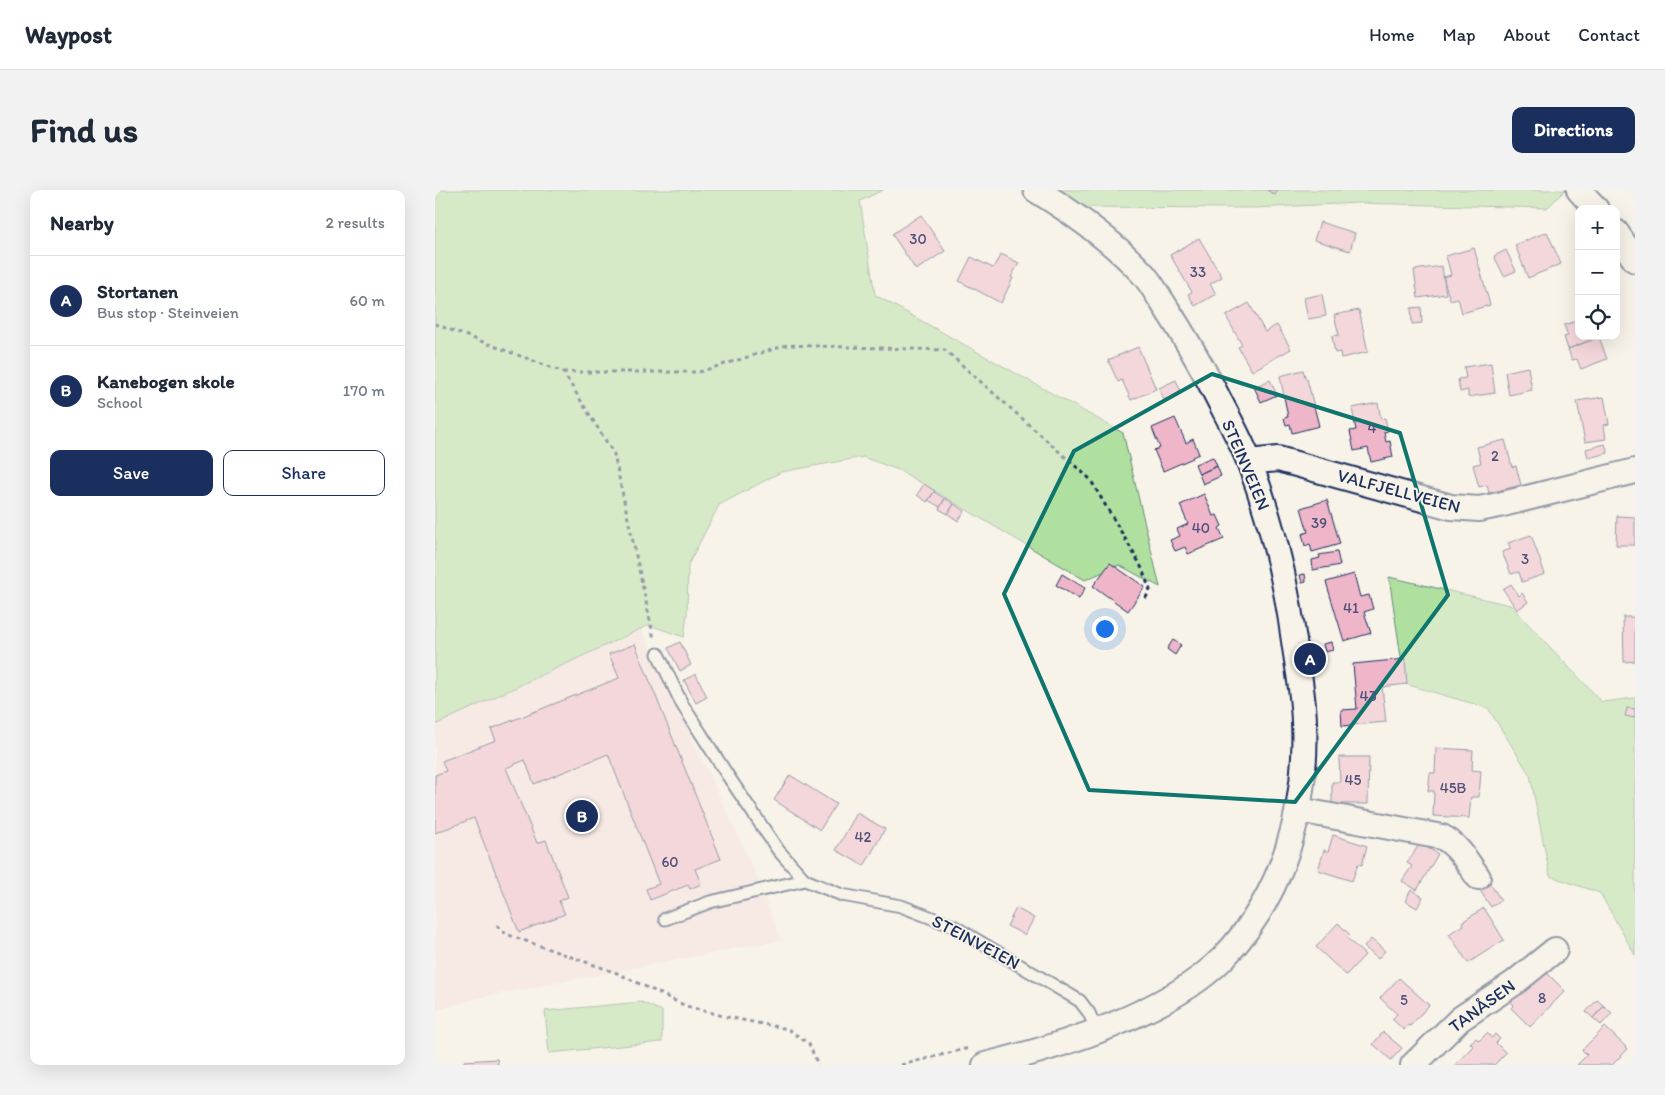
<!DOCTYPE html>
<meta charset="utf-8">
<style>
:root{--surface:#fff;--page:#f2f2f3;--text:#1f2937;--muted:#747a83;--line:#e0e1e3;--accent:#1b2f5e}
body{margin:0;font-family:Itim,sans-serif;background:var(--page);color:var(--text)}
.controls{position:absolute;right:15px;top:15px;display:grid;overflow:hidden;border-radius:10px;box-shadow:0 5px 20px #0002}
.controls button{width:45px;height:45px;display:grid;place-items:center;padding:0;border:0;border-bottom:1px solid var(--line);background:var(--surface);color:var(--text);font:25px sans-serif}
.you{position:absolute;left:669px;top:438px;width:18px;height:18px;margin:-12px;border:4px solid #fff;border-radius:50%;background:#1a73e8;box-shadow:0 0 0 8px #1a73e833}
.badge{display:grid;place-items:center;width:32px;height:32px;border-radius:50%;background:var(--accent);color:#fff;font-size:16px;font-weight:700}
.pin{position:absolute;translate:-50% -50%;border:2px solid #fff;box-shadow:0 1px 5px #0006}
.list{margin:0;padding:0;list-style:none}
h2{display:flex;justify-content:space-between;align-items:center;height:65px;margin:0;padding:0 20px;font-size:21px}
h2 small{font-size:16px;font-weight:400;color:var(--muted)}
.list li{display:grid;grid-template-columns:32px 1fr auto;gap:15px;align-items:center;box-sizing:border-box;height:90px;padding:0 20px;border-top:1px solid var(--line)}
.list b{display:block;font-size:19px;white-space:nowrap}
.list p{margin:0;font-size:16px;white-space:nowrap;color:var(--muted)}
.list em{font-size:16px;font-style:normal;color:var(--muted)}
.actions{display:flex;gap:10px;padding:15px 20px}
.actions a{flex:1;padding:11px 0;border:1px solid var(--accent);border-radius:10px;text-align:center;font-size:18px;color:var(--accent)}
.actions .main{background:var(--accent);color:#fff}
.icon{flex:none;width:28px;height:28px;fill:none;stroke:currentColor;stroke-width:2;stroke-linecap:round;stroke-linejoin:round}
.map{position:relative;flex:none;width:1200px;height:875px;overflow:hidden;border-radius:10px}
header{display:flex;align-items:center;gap:30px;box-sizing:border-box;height:70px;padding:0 25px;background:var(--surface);border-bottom:1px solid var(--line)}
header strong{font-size:24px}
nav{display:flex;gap:28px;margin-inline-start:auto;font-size:18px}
.intro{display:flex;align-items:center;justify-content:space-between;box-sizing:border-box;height:120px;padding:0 30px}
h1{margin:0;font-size:35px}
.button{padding:12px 22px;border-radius:10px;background:var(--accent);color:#fff;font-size:18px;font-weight:700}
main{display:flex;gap:30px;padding:0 30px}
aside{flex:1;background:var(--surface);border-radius:10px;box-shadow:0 5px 20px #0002}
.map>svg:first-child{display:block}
.built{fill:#f5e1df}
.green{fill:#b0e09f;stroke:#66887e}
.building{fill:#efb6ca;stroke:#1b2f5e}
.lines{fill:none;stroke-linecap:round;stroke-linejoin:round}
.lane-casing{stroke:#1b2f5e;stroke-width:15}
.street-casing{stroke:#1b2f5e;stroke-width:28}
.path{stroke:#1b2f5e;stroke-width:3;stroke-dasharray:4 4;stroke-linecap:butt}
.lane{stroke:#f7f3e8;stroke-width:11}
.street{stroke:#f7f3e8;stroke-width:24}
.marked{fill:none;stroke:#0f766e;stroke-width:4;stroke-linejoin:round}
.labels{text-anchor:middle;stroke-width:4;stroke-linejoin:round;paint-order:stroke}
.number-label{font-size:15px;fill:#505179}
.street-label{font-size:18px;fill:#1b2f5e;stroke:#f7f3e8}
</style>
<header>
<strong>Waypost</strong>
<nav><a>Home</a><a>Map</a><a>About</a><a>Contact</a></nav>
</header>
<div class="intro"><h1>Find us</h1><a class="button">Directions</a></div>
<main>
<aside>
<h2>Nearby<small>2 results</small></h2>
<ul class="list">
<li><span class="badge">A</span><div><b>Stortanen</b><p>Bus stop · Steinveien</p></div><em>60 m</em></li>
<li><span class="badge">B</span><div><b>Kanebogen skole</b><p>School</p></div><em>170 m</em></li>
</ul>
<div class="actions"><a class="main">Save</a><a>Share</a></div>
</aside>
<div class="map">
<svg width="1200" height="875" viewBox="0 0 1200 875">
<rect width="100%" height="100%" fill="#f7f3e8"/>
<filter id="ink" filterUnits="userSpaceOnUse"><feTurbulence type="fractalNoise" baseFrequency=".02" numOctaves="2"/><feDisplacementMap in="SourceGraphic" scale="10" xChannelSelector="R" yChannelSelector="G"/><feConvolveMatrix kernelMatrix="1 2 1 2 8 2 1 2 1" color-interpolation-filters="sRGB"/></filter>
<g filter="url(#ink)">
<path class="built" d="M203,432L319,680L346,750L42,808L0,821V528Z"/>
<path class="green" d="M0,0H448L425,11L440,105L688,243L725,397L684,375L650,390L466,281L428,267L346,282L284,315L253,375L252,424L249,447L214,435L0,535Z
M608,0H1130L1112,18L923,13L819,18L636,17Z
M954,387L1075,415L1167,512L1200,508V765L1165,703L1115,686L1095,585L1053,518L970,494Z
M206,812L227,821V852L114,863L110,821Z"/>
<path class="building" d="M832,0H843L840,5Z
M486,25L510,61L481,80L457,44Z
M885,32L920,43L915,61L879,50Z
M1112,42L1126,74L1093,88L1080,55Z
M764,48L787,87L775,94L781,104L760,116L753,104L757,102L735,65Z
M1039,58L1055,115L1027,123L1023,108L1015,110L1008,87L1016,85L1011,66Z
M1071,60L1081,81L1069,86L1059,66Z
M566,64L584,73L576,87L578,88L566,113L524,91L536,67L558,78Z
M1007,76L1011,104L983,108L979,80Z
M887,104L891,126L873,129L869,108Z
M814,113L830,142L842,135L856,159L817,181L803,157L807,155L791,126Z
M986,117L987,133L977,134L976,118Z
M924,120L933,162L906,168L905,162L900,163L897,146L904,145L899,125Z
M1144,130V146L1164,147L1133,159L1129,147L1133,146L1129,135Z
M1164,147L1172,169L1146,179L1142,169L1137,170L1133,159Z
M703,157L721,199L696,210L687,190L683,192L673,170Z
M1056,173L1060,203L1033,207V200L1025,202L1023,189L1031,188L1029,177Z
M1093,177L1097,200L1074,205L1070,182Z
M868,180L871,189H872L884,236L857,243L855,234L851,235L849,228L853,227L845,186Z
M741,190L746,202L729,210L724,198Z
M835,190L842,205L826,212L819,197Z
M1169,207L1174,234L1169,235L1171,249L1150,252L1142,211Z
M943,213L946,229L950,228L953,241L949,242L951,252L955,251L958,267L936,272L933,258L919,261L915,241L921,240L917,218Z
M740,228L751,253L758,249L764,264L757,267L758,268L728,281L719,260L725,258L717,238Z
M1070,250L1077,277L1081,276L1086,295L1054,303L1052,295L1044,297L1038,275L1046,273L1042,257Z
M1170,254L1173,263L1153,268L1151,259Z
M778,267L782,276L764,284L760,274Z
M782,276L786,286L768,294L764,284Z
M489,294L500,301L492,312L482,305Z
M499,302L510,309L505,317L493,310Z
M769,304L778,326L782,325L787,336L784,338L789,349L753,364L750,357L740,361L735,350L745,346L742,339L753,334L745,315Z
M510,308L519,314L513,324L504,319Z
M892,310L905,354L877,362L875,354L870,356L867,344L873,342L866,318Z
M519,314L530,321L523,331L513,324Z
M1182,326L1200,327V355H1181Z
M1096,345L1110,384L1087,392L1084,382L1076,384L1067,362L1076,359L1073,353Z
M902,362L905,375L878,380L877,370L885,368L884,365Z
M675,373L710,397L693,421L658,396Z
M627,384L650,398L644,409L621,395Z
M870,384L871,392L867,393L865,385Z
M919,384L925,407L934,405L938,419L929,422L936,443L909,451L891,392Z
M1076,394L1084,406L1087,403L1093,412L1082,420L1068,399Z
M1188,427H1200V471L1189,472Z
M738,450L746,455L740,465L732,459Z
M245,452L256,475L245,481L233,458Z
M896,452L898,460L890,462L888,454Z
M200,454L286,669L260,679L266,694L255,699L253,695L215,710L211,699L224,694L173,564L99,594L90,570L71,578L102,653L111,650L133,707L124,711L130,724L84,742L39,628L0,643V585L11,581L7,571L61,550L56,539L184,488L174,464Z
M970,469L972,494L947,497L951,532L907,536L906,520L922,519L918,474Z
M261,484L272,507L261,513L249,490Z
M1192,518L1200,519V528L1190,526Z
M1001,558L1038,560L1037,580L1046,581L1044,607H1036L1034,628L998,626L999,601H993L995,583H1000Z
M904,567H934L933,614H897V592H905Z
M355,585L401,614L385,640L339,610Z
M422,623L450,639L429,676L401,660Z
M898,645L932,656L927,675L923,674L917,691L883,680L889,660L893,662Z
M985,653L1003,664L982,700L967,691L977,676L972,673Z
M1052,689L1066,710L1056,717L1042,696Z
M976,700L988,707L982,718L970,711Z
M581,718L599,728L590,745L572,736Z
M1049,718L1069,750L1033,773L1014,744L1028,735L1027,732Z
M903,733L915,745L912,748L930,765L911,785L881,757Z
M936,749L950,761L943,769L929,757Z
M1111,782L1130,801L1095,837L1076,818L1079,815L1075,811L1091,794L1095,798Z
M964,788L994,815L975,836L973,835L969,840L957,829L962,824L945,808Z
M1162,810L1169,816L1158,828L1151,822Z
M1169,816L1177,823L1166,835L1158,828Z
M1170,837L1193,859L1177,875H1142L1152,865L1147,860Z
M948,842L967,858L956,870L938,854Z
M1052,843L1057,848L1060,844L1065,849L1061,853L1071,863L1059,875H1020L1038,856L1035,853L1041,848L1044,851Z
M62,869L63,875H29V871Z"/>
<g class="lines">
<g class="lane-casing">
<path id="lane" d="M223,464L247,514L293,586L343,660L370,690L407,705L466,716L518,736L645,811L654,823L662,841
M230,729L275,712L370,690"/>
</g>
<g class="street-casing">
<path id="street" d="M1144,0L1161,19
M1181,42L1200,70
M814,272L843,269L1016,317L1044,319L1064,315L1200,281
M864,620L1007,647C1023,655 1032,672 1043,687
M550,875C624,857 734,823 788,768C849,705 873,617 869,531C868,504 863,478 859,451C851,391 837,332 815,274C806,250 792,226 780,202C764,171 747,142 728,113C722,104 716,93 709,85C678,51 640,24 601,0
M978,875L1025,829L1079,793L1120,760"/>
</g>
<path class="path" d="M0,134L128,182L179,264L219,449
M128,182H264L352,155L510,160L655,289L705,374L715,400L709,411
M62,735L71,744L182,783L251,816L292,827L353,839L374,854L383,875
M466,875L534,858"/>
<use href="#lane" class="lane"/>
<use href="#street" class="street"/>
</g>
</g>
<path d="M0 0H1200V875H0ZM777,184L965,243L1013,405L860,612L654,600L569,404L639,261Z" fill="#f7f3e8" fill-opacity=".55" fill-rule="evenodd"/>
<path class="marked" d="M777,184L965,243L1013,405L860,612L654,600L569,404L639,261Z"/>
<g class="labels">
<g class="number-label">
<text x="483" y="54">30</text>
<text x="763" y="87">33</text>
<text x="937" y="243">4</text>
<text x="1060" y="271">2</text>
<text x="884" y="338">39</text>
<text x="766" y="343">40</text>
<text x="1090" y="374">3</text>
<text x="916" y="423">41</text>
<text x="933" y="511">43</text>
<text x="918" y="595">45</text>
<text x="1018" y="603">45B</text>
<text x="428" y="652">42</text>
<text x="235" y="677">60</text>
<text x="1107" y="813">8</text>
<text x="969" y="815">5</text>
</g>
<g class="street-label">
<text transform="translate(811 275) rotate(67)" y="6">STEINVEIEN</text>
<text transform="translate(964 301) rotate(15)" y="6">VALFJELLVEIEN</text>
<text transform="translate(541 752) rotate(28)" y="6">STEINVEIEN</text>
<text transform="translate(1047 816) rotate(-36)" y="6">TANÅSEN</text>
</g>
</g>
</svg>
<div class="controls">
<button>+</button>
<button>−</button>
<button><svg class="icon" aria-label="locate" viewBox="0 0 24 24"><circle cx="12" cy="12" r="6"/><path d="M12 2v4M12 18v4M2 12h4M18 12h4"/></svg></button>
</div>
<div class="you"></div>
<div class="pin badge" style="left:875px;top:469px">A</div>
<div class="pin badge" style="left:147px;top:626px">B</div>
</div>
</main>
